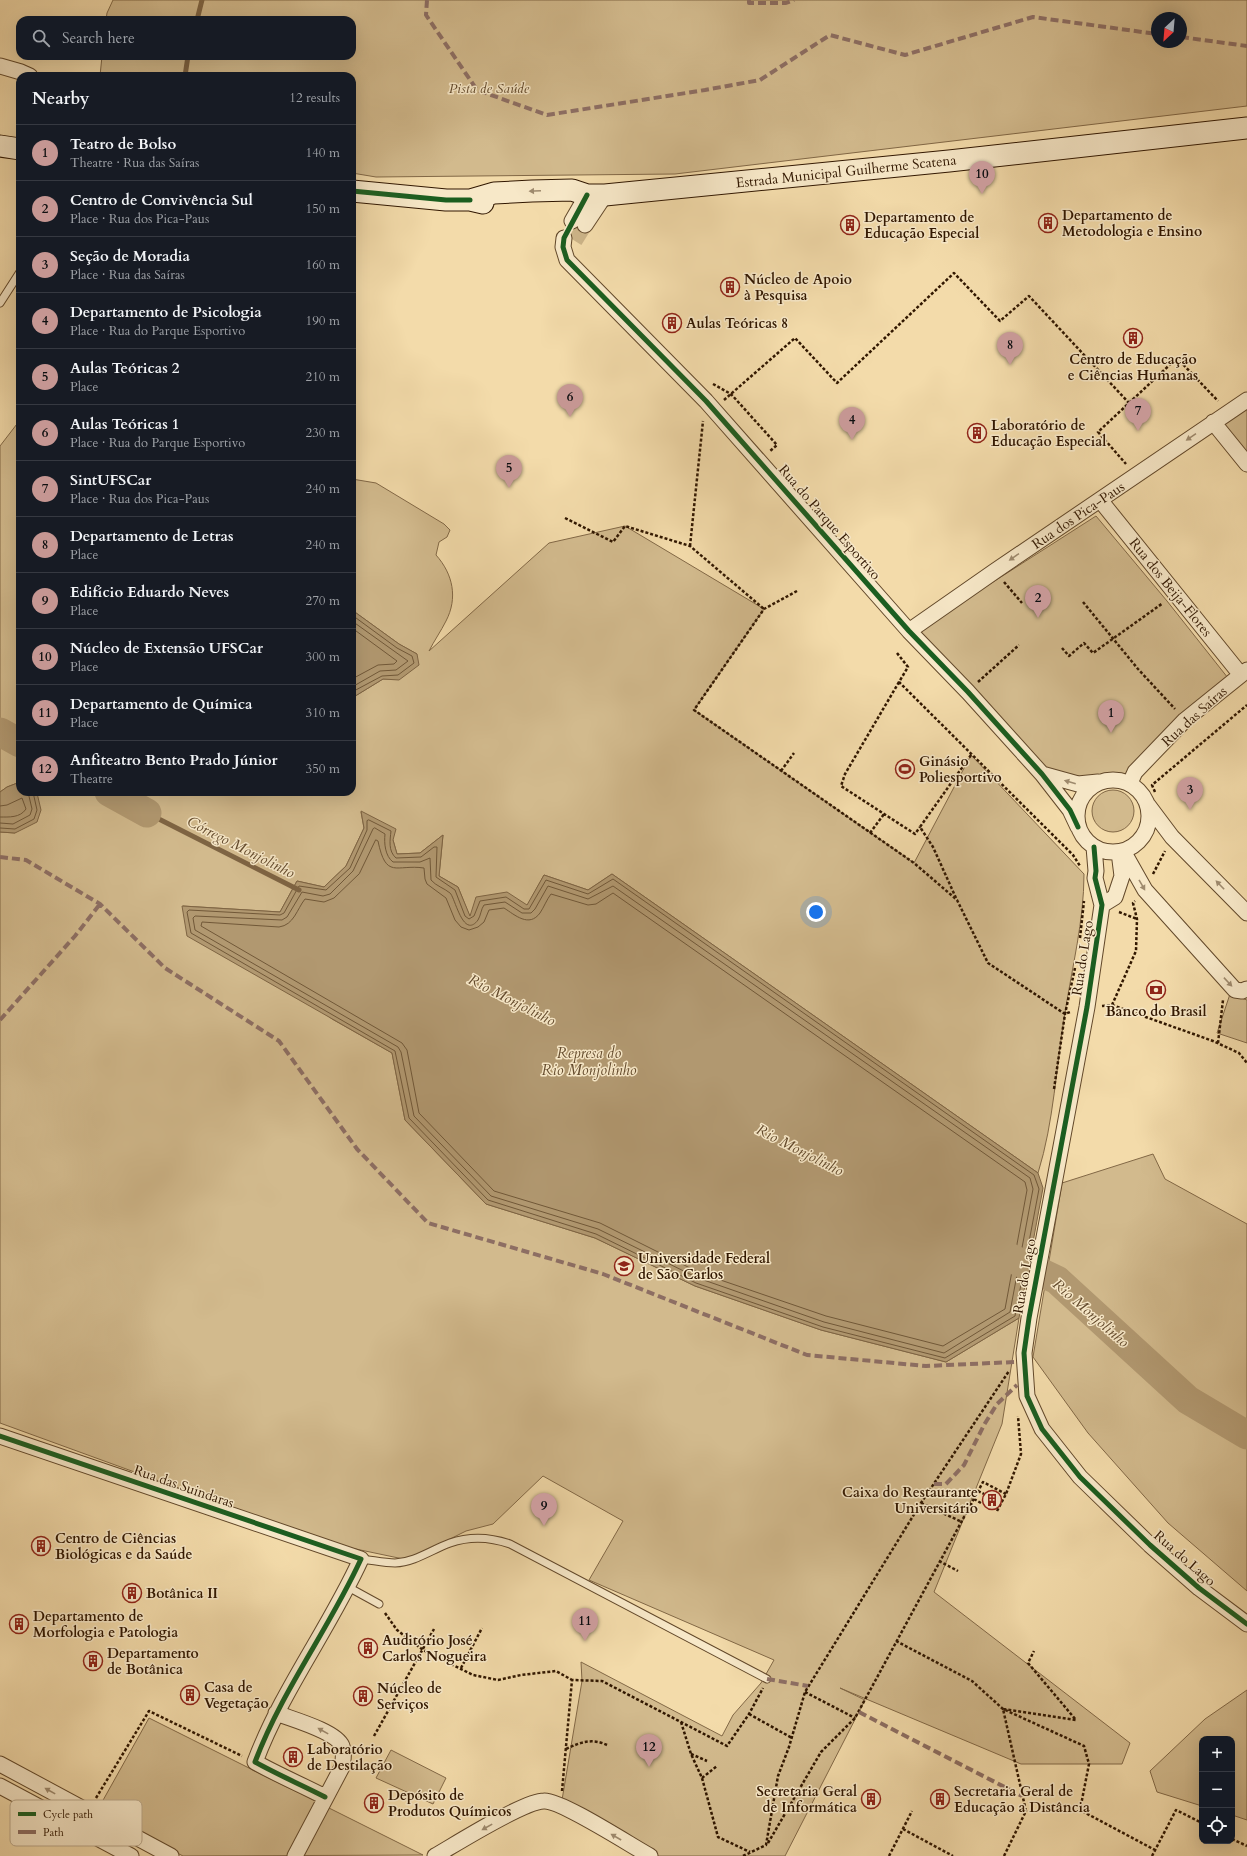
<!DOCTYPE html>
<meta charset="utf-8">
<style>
:root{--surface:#171b24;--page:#20242c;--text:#f1f3f6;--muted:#9ea1a6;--line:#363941;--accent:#c59692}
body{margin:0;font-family:Cardo,serif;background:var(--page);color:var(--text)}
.controls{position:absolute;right:12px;bottom:12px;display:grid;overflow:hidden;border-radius:8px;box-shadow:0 4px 16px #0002}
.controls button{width:36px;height:36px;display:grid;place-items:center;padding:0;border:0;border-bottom:1px solid var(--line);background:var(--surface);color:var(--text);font:20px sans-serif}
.compass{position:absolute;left:1151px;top:12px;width:36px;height:36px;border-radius:50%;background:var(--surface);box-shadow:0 4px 16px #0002;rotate:206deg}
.you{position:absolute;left:816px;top:912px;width:14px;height:14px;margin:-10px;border:3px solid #fff;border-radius:50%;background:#1a73e8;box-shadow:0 0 0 6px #1a73e833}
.badge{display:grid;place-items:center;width:26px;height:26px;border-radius:50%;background:var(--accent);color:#111;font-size:13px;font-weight:700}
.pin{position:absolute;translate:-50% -33px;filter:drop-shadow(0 1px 2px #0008)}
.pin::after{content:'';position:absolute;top:21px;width:14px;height:12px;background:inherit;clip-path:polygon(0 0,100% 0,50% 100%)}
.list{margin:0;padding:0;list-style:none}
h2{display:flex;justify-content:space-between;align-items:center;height:52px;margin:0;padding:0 16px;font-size:17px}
h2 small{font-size:13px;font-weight:400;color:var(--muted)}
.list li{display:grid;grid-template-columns:26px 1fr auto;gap:12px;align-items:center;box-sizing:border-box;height:56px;padding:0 16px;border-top:1px solid var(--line)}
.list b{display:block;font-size:15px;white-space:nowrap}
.list p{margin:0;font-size:13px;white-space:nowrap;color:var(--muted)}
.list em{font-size:13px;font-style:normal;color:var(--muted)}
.icon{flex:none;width:22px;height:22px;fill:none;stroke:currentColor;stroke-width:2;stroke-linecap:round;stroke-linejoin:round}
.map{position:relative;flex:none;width:1247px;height:1856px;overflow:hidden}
.search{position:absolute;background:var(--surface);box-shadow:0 4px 16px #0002;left:16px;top:16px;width:340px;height:44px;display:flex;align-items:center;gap:10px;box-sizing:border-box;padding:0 14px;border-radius:12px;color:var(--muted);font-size:15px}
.panel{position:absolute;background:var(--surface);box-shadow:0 4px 16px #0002;left:16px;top:72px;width:340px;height:724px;border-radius:12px}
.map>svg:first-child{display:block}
.green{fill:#d2ba8d;stroke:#826846;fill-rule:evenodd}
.water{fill:#b19870;stroke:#7e6443}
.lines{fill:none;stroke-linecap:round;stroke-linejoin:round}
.shore{stroke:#715838;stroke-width:1}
.stream{stroke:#7e6443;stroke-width:5}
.river{stroke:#b19870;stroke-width:29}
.minor-tunnel{stroke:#ccb488;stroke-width:15;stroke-dasharray:15 8;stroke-linecap:butt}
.service-casing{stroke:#62482a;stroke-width:9}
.minor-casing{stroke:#62482a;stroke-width:17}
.secondary-casing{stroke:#311700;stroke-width:23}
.path{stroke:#311700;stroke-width:2.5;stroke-dasharray:3 2;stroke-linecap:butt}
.service{stroke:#f7e8c8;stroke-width:7}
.minor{stroke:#f7e8c8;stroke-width:15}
.secondary{stroke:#f7e8c8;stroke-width:21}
.quiet{stroke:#8d6e63;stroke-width:4;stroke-dasharray:8 4;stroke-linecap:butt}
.cycleway-casing{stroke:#f7e8c8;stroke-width:8}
.cycleway{stroke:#1b5e20;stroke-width:5}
.oneway{fill:#9e8a6e}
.labels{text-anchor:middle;stroke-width:3;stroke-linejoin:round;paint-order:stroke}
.park-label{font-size:14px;font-style:italic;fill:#61482a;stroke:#f7e8c8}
.street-label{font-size:14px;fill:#311700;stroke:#f7e8c8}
.poi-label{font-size:14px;font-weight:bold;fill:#311700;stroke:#f7e8c8;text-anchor:start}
.water-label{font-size:15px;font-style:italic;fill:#644b2d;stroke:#f7e8c8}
.key{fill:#f7e8c8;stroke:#bca98c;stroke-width:1}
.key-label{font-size:11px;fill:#311700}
</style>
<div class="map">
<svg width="1247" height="1856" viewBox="0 0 1247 1856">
<rect width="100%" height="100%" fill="#f3dbaa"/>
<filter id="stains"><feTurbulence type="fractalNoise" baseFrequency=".005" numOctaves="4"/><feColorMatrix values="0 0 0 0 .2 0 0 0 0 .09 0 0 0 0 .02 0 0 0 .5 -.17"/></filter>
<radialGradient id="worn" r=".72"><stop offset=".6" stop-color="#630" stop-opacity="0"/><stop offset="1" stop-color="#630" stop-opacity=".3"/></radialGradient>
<path class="green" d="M113,0H1247V106L675,174L376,177L352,173V76H100L102,56H352V20H106L107,13ZM1157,18H1181V42H1157Z
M1247,406V455L1222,422Z
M20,420V782L7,787L0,792V446Z
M352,479L376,483L444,524L450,530L447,537L439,542L436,555C453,574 458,598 446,621C441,631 434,641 429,651L549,543L625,526L764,609L694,710L914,863L971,755L1084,874C1084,921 1072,967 1065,1013C1056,1066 1054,1122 1038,1173L612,874L588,890L544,875L527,906L470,917L458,887L439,876L443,835L420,853L397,854L393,840L361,812L364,828L346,866L324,887L297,881L280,912L183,906L332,1019L392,1053L405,1120L486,1204L595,1238L695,1286L821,1330L946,1362L1019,1318L1002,1424L934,1592L1130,1743L1122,1764H1021L840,1688L865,1700L785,1856H650L561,1806L582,1681L581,1662L722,1736L733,1715L761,1683L774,1660L589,1580L623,1521L543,1476L493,1524L466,1531L408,1560L332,1544L0,1423V832L15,833L37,793L36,792H352V698L383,679H399L417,654L399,644L352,610Z
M1096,516L1167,601L1228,678L1133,769L1113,782L1108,781L1098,785L1049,775L915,632Z
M1092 811a21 21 0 1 1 42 0a21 21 0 1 1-42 0Z
M1230,994L1247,1000V1043L1217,1033Z
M1153,1154L1165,1179L1247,1224V1591L1168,1523L1088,1433L1033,1357L1062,1183Z
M1247,1690V1820L1232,1815V1739H1202V1806L1157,1792L1150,1771L1205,1719Z
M149,1718L423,1855L183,1856L97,1811Z
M391,1750L446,1778L433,1804L376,1778Z"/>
<path class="water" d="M352,610L399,644L417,654L419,665L399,680L383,679L352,698Z
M20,782V792L37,793L41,810L37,822L15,833L0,832V792L7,787Z
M361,811L396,829L393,840L397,854L420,853L443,835L439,876L458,887L470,916L476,897L507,892L527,905L544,875L588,890L612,874L1038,1173L1043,1188L1019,1318L946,1362L821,1330L695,1286L595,1238L486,1204L405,1120L392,1053L187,936L182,906L280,912L297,881L324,887L346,866L364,828Z"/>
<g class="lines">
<path class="shore" d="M352,615L397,648L412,656L414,663L398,675L382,676L352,692
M352,621L408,661L396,670L380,671L352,687
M352,628L397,661L394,664L378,665L352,679
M0,806L7,805L22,798L26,809C20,818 9,817 0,817
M369,820L391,831C390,840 388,851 396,858L421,857L434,847H437L436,877L455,890L465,916L469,919L474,916L480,901L506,897L524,909H529L546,880L588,894L613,879L1034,1175L1039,1189L1015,1316L945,1358L823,1327L696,1283L596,1234L488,1200L409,1118L395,1051L191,933L187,912L189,910L280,915L284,913L299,886L326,890L350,868L367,830V821Z
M0,823L13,824L30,815L32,809L28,792
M0,828L15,829L34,819L37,810L33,792
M375,828L385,834C384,843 385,856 393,862H420L430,858L431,880C436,886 444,888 450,893C455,897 463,940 478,920C481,915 481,909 484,905L505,902L522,913H531L535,909L548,886L588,899L613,886L1030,1178L1033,1189L1010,1312L944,1353L824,1322L698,1278L598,1229L491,1196L414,1116L401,1052L398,1047L195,930L193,918L195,916L282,920L287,917L302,892L323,896L330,894L353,871L373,829Z
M376,840L378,841C386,880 396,864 424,868L425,879L427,884L446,898L455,920L461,927L469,930L478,927L484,922L489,910L504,908C515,915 529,928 540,913C544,907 547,899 551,894L588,905L596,904L613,893L1025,1182L1027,1190L1005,1309L943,1346L826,1316L700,1273L600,1223L494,1191L419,1113L407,1050L402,1043L201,926L202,922L279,927C294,925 297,909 305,899L324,902L334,898L359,874Z"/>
<path class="stream" d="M197,20L202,0
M185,76L188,56
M147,813L299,890"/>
<path class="river" d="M0,732L20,743
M109,792L147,813
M992,1249L1057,1280L1188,1400L1247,1435"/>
<path class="minor-tunnel" d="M575,241L585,225"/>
<g class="service-casing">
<path id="service" d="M0,303L20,272
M361,1559C372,1560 384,1563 395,1563C415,1562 431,1550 450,1543C470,1536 490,1537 510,1544L767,1679
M348,1587L379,1604"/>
</g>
<g class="minor-casing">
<path id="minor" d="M0,66L21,72L30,76
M572,221L587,195
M585,225L605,195
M564,238L563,247L567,260L706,401L909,631L968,692L1042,774L1070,810L1078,827
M1213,422L1247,464
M1100,500L1241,675
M909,631L995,571L1247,400
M1042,774L1078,784L1098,782
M1077 816a36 36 0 1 1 72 0a36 36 0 1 1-72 0Z
M1130,783L1135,772L1185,720L1247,670
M1148,805L1172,837L1247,913
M1094,847L1096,871L1095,878L1102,905L1087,1007L1029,1318L1024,1353L1027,1396L1042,1429L1080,1477L1150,1545L1199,1588L1247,1624
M1123,851L1145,890L1235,990L1242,991L1247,989
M1102,905L1115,897L1122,876L1119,852
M0,1436L361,1559C329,1629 282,1690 255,1762C278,1775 302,1785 325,1797
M276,1713C291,1719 336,1731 342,1746C345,1753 343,1760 342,1767L295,1856
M0,1764L171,1856
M0,1786L131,1856
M435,1856C456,1844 524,1801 544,1801C561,1800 630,1845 650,1856"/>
</g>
<g class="secondary-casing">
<path id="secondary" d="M0,146L20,149
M352,191L446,200H470L483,203
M470,200L494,193L532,191L572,190L587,195H605L949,161L1247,128"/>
</g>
<path class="path" d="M713,384L731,394L777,445L770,451
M724,400L795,338L837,383L954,273L1000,321L1029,296L1129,403L1098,432L1126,464
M1129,403L1177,358L1218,401
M565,518L613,542L625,526L690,546L764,609
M690,546L703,421
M1004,582L1022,603
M797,591L764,609L694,710L914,863L957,900L988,963L1065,1014L1070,1012
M1083,602L1138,669L1175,709
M1062,648L1069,656L1084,643L1093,653L1163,603
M897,653L908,667L899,682L1073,855L1080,866
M899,682L845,774L841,786L915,834L920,827
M978,682L1019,645
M781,771L794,753
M1155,792L1152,785L1247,705
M870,833L884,814
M1153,874L1165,851
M956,898L933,847L920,827L971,755
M1119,912L1137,919
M1080,938L1084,901
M1112,1005L1213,1041L1239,1053L1247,1063
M1102,1006L1112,1005L1136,951L1137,919L1133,903L1135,901
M1218,1043L1223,1000
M1054,1089L1065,1014L1075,968
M978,1491L984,1494
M974,1499L981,1503
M921,1503L962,1522
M971,1505L978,1509
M997,1511L1006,1494L1021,1454L1018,1416
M939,1561L958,1571
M385,1613L397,1630L423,1650L473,1675L498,1680L521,1675L556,1671L572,1680
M896,1641L972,1681L1003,1709L1084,1746L1089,1764L1080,1810L1155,1850
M461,1668L482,1628
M805,1692L855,1718
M749,1714L792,1738
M681,1722L691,1754L702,1778L718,1837L750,1852
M374,1736L434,1629
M566,1749C581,1742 592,1738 607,1745
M691,1754L707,1761
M702,1778L717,1766
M562,1791L572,1680L602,1681L727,1746L749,1714L763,1688
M96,1798L149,1711L242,1756
M903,1829L953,1856
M1232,1839L1247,1846
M768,1843L821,1752L855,1718L983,1482L1006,1494
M743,1856L766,1845L778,1776L789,1747L805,1692L921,1503L1009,1371
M889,1856L912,1811
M1004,1856L1026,1811L1003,1709L1076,1720L1028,1663L1034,1651
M1152,1856L1176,1810L1202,1823"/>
<use href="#service" class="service"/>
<use href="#minor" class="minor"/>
<use href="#secondary" class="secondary"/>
<path class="quiet" d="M427,0L426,15L477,90L547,115L705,90L760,80L830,35L905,55L1033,17L1157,34
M749,0V3H786L794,0
M1181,37L1247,46
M0,857L26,860L100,904L165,968L279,1041L357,1149L428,1223L603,1274L807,1355L926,1366L1015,1362
M0,1020L75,936L100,904
M934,1484H946L964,1465L984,1425L997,1404L1017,1385
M767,1679L808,1686
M859,1712L1022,1796"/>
<g class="cycleway-casing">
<path id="cycleway" d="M352,191L446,200H470
M587,195L564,238L563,247L567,260L706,401L909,631L968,692L1042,774L1070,810L1078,827
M1094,847L1096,871L1095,878L1102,905L1087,1007L1029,1318L1024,1353L1027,1396L1042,1429L1080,1477L1150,1545L1199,1588L1247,1624
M0,1436L361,1559C329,1629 282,1690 255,1762C278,1775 302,1785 325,1797"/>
</g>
<use href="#cycleway" class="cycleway"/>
</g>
<defs><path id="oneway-solid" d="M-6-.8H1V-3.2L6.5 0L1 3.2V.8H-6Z"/></defs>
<g class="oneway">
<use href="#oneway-solid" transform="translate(535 191) rotate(178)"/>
<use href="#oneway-solid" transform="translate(1191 437) rotate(146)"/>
<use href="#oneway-solid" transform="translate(1014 557) rotate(146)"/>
<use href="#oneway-solid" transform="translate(1070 782) rotate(-164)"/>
<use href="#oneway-solid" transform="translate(1142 885) rotate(60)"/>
<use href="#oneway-solid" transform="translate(1220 885) rotate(-134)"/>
<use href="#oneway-solid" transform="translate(1228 982) rotate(47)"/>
<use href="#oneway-solid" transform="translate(323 1731) rotate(-151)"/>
<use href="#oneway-solid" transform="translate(50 1791) rotate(-151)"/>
<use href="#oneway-solid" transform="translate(487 1827) rotate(151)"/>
<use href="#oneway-solid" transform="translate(616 1837) rotate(-150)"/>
</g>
<defs>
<g id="building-ring" transform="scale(1)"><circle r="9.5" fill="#f7e8c8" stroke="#8f2418" stroke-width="1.5"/><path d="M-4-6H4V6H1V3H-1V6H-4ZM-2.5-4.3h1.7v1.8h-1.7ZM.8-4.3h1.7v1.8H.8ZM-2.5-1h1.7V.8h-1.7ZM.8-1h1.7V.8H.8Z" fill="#8f2418"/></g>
<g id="stadium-ring" transform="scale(1)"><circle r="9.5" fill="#f7e8c8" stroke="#8f2418" stroke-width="1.5"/><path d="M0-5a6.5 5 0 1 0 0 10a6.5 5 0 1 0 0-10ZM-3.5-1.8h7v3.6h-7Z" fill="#8f2418"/></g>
<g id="bank-ring" transform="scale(1)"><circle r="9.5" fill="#f7e8c8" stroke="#8f2418" stroke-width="1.5"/><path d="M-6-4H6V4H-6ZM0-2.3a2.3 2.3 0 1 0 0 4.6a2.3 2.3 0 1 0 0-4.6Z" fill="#8f2418"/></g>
<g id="university-ring" transform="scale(1)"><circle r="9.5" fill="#f7e8c8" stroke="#8f2418" stroke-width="1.5"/><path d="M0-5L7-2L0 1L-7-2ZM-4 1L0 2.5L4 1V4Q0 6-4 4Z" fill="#8f2418"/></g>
</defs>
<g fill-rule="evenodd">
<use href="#building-ring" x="1048" y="223"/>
<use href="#building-ring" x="850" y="225"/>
<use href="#building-ring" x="730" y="287"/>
<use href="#building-ring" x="672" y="323"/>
<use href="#building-ring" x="1133" y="338"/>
<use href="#building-ring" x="977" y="433"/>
<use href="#stadium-ring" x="905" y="769"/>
<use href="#bank-ring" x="1156" y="990"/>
<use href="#university-ring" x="624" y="1266"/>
<use href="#building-ring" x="992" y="1500"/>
<use href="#building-ring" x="41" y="1546"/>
<use href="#building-ring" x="132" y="1593"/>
<use href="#building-ring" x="19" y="1624"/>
<use href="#building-ring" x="368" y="1648"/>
<use href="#building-ring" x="93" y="1661"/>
<use href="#building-ring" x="190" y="1695"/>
<use href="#building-ring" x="363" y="1696"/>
<use href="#building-ring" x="293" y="1757"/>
<use href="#building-ring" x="871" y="1799"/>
<use href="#building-ring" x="940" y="1799"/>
<use href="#building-ring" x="374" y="1803"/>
</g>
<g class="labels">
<g class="park-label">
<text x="489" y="93">Pista de Saúde</text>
</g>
<g class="street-label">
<text transform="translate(846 171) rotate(-6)" y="5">Estrada Municipal Guilherme Scatena</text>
<text transform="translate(1078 515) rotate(-34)" y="5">Rua dos Pica-Paus</text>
<text transform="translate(830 522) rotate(49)" y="5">Rua do Parque Esportivo</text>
<text transform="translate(1171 587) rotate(51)" y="5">Rua dos Beija-Flores</text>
<text transform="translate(1194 716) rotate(-42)" y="5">Rua das Saíras</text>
<text transform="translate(1082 958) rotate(-81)" y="5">Rua do Lago</text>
<text transform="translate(1024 1276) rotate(-80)" y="5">Rua do Lago</text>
<text transform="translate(184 1486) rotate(19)" y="5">Rua das Suindaras</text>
<text transform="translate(1185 1558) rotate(41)" y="5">Rua do Lago</text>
</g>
<g class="poi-label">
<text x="1062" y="220">Departamento de<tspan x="1062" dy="16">Metodologia e Ensino</tspan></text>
<text x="864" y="222">Departamento de<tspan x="864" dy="16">Educação Especial</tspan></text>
<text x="744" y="284">Núcleo de Apoio<tspan x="744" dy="16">à Pesquisa</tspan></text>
<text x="686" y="328">Aulas Teóricas 8</text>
<text x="1133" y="364" text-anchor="middle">Centro de Educação<tspan x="1133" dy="16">e Ciências Humanas</tspan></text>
<text x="991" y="430">Laboratório de<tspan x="991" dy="16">Educação Especial</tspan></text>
<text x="919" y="766">Ginásio<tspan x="919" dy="16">Poliesportivo</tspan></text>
<text x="1156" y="1016" text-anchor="middle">Banco do Brasil</text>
<text x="638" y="1263">Universidade Federal<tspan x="638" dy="16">de São Carlos</tspan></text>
<text x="978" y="1497" text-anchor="end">Caixa do Restaurante<tspan x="978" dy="16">Universitário</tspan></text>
<text x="55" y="1543">Centro de Ciências<tspan x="55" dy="16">Biológicas e da Saúde</tspan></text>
<text x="146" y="1598">Botânica II</text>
<text x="33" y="1621">Departamento de<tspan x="33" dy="16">Morfologia e Patologia</tspan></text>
<text x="382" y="1645">Auditório José<tspan x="382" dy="16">Carlos Nogueira</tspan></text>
<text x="107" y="1658">Departamento<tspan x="107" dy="16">de Botânica</tspan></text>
<text x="204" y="1692">Casa de<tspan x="204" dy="16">Vegetação</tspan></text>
<text x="377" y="1693">Núcleo de<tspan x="377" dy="16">Serviços</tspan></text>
<text x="307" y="1754">Laboratório<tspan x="307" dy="16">de Destilação</tspan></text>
<text x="857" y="1796" text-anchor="end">Secretaria Geral<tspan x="857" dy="16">de Informática</tspan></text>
<text x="954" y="1796">Secretaria Geral de<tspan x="954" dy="16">Educação a Distância</tspan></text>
<text x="388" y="1800">Depósito de<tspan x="388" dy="16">Produtos Químicos</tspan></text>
</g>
<g class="water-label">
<text transform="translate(241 847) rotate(27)" y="5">Córrego Monjolinho</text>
<text transform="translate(512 1000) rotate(27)" y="5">Rio Monjolinho</text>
<text x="589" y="1058">Represa do<tspan x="589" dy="17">Rio Monjolinho</tspan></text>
<text transform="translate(800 1150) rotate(27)" y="5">Rio Monjolinho</text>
<text transform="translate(1091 1313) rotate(41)" y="5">Rio Monjolinho</text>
</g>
</g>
<rect x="10" y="1800" width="132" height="46" rx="6" class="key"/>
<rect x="18" y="1812" width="18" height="4" fill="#1b5e20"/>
<rect x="18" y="1830" width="18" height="4" fill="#8d6e63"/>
<g class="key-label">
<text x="43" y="1818">Cycle path</text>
<text x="43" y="1836">Path</text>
</g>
<rect width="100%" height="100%" filter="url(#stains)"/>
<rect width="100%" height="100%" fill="url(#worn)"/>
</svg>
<div class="controls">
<button>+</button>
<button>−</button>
<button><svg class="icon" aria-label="locate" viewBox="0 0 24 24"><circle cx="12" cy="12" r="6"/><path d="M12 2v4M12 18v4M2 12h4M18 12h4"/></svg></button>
</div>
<svg class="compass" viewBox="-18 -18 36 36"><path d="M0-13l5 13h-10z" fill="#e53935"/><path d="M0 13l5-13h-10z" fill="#9ea1a6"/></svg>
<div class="you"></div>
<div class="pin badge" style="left:1111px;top:733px">1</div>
<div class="pin badge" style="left:1038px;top:618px">2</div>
<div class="pin badge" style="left:1190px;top:810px">3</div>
<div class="pin badge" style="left:852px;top:440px">4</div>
<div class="pin badge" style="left:509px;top:488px">5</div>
<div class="pin badge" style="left:570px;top:417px">6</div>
<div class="pin badge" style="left:1138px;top:431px">7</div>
<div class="pin badge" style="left:1010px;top:365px">8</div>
<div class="pin badge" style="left:544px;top:1526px">9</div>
<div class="pin badge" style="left:982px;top:194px">10</div>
<div class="pin badge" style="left:585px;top:1641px">11</div>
<div class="pin badge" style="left:649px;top:1767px">12</div>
<div class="search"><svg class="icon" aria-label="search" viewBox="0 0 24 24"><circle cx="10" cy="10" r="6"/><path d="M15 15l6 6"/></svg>Search here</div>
<section class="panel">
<h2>Nearby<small>12 results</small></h2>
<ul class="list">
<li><span class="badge">1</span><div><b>Teatro de Bolso</b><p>Theatre · Rua das Saíras</p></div><em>140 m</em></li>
<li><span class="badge">2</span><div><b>Centro de Convivência Sul</b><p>Place · Rua dos Pica-Paus</p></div><em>150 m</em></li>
<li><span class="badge">3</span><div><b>Seção de Moradia</b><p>Place · Rua das Saíras</p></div><em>160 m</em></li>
<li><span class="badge">4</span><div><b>Departamento de Psicologia</b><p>Place · Rua do Parque Esportivo</p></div><em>190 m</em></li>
<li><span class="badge">5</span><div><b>Aulas Teóricas 2</b><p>Place</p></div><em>210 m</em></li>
<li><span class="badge">6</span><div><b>Aulas Teóricas 1</b><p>Place · Rua do Parque Esportivo</p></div><em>230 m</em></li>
<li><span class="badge">7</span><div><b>SintUFSCar</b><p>Place · Rua dos Pica-Paus</p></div><em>240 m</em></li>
<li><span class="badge">8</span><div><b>Departamento de Letras</b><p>Place</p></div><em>240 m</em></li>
<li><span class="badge">9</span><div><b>Edifício Eduardo Neves</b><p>Place</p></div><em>270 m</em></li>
<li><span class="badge">10</span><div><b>Núcleo de Extensão UFSCar</b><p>Place</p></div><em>300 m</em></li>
<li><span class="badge">11</span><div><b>Departamento de Química</b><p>Place</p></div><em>310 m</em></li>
<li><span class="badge">12</span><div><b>Anfiteatro Bento Prado Júnior</b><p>Theatre</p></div><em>350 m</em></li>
</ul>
</section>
</div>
